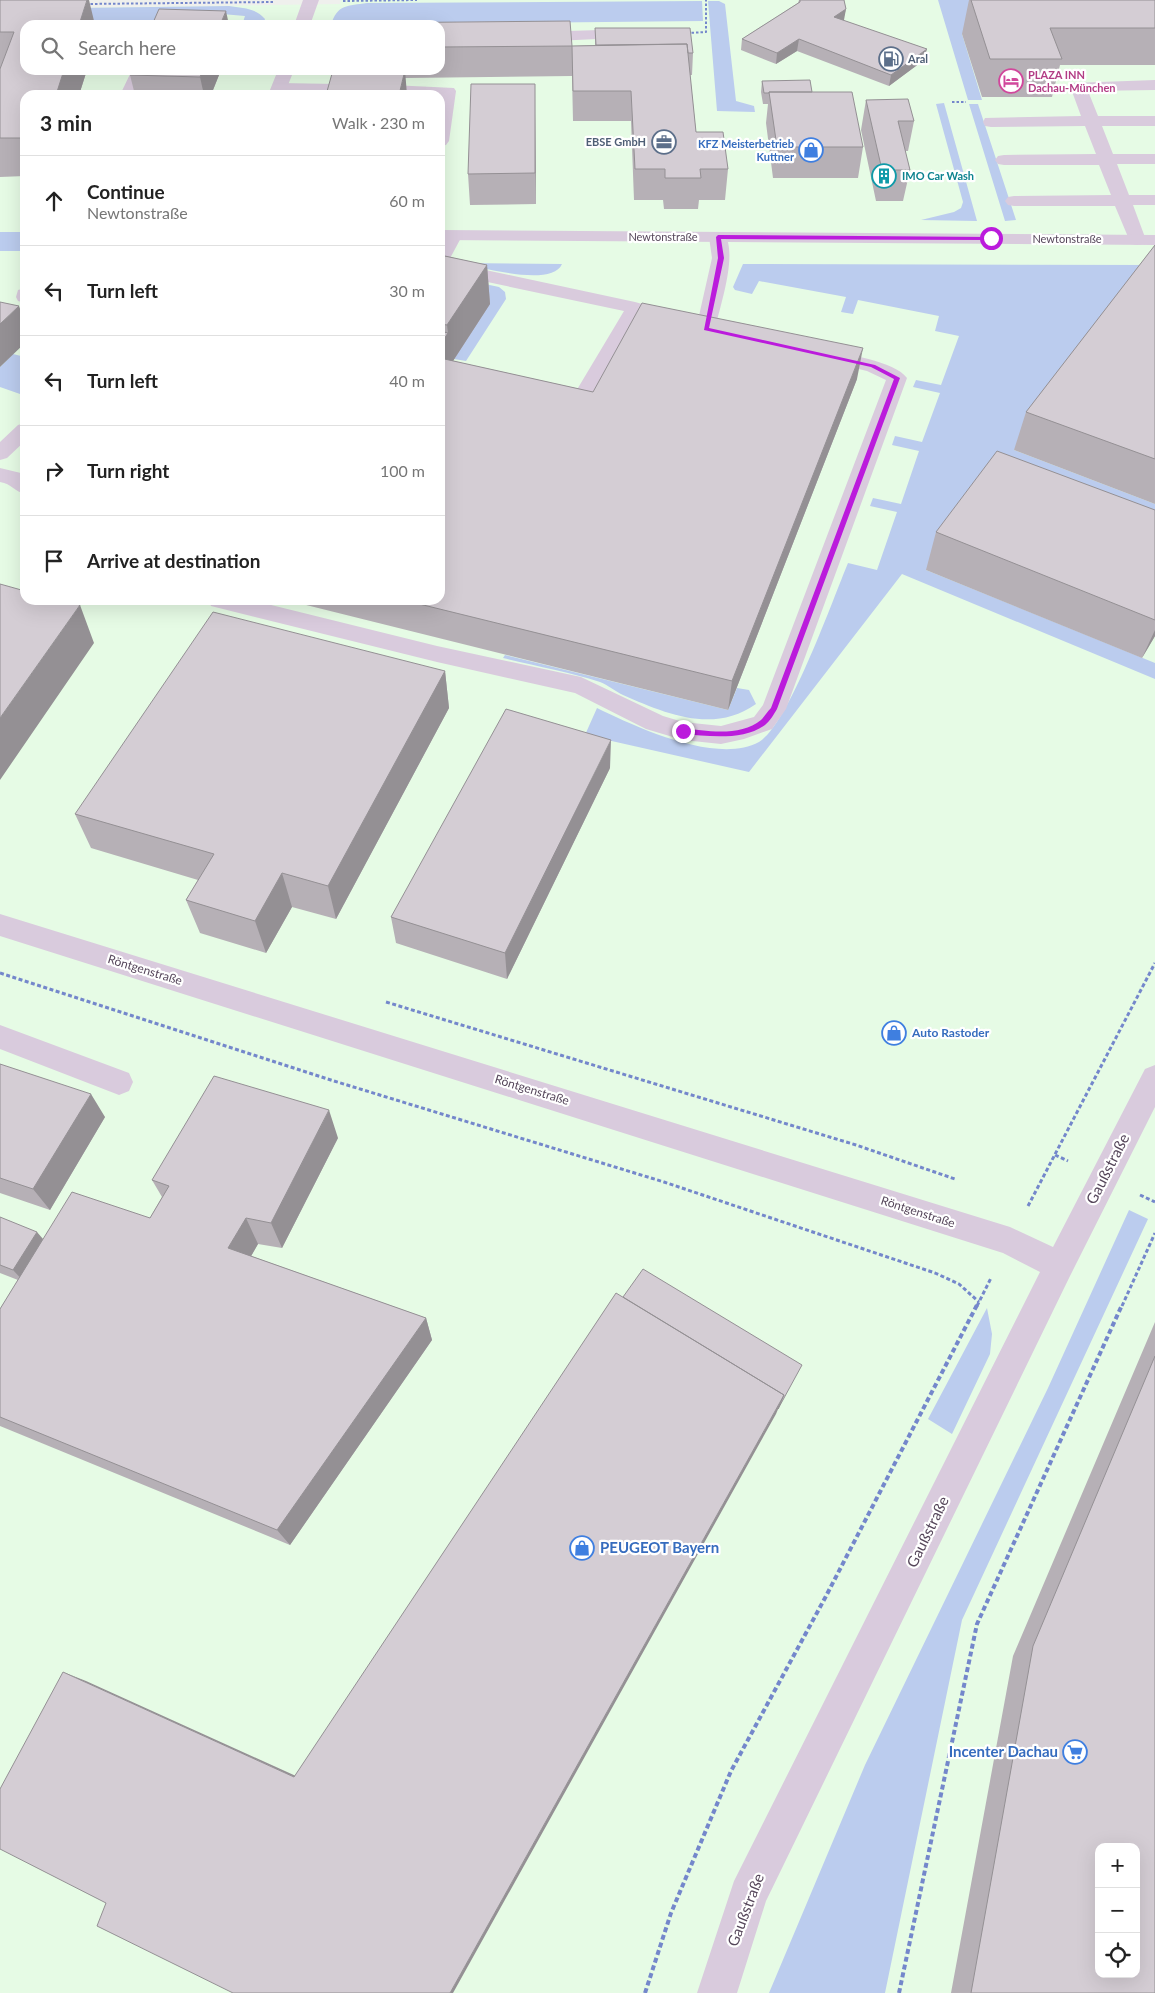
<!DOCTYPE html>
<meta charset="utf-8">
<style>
:root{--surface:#fff;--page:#f2f2f2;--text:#222;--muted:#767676;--line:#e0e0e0}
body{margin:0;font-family:Lato,sans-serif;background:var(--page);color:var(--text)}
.controls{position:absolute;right:15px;bottom:15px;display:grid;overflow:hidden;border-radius:10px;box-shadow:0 5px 20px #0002}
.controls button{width:45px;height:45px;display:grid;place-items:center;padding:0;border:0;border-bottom:1px solid var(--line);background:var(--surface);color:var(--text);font:25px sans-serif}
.stop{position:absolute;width:15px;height:15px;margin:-11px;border:4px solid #bb1bdc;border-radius:50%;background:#fff}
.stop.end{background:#bb1bdc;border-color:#fff;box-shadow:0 1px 5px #0008}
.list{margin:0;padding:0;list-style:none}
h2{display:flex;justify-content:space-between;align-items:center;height:65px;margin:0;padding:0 20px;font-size:21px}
h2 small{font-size:16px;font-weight:400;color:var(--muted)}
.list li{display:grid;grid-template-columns:32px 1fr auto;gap:15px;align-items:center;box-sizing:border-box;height:90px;padding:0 20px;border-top:1px solid var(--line)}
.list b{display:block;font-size:19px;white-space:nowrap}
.list p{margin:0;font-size:16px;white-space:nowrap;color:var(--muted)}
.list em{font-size:16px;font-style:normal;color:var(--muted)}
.icon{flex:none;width:28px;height:28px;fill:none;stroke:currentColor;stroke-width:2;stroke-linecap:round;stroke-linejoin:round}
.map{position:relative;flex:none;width:1155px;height:1993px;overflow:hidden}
.search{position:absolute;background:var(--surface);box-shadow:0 5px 20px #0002;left:20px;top:20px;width:425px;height:55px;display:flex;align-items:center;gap:12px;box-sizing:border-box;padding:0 18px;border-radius:15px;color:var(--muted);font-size:19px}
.panel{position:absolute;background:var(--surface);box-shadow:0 5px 20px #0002;left:20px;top:90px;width:425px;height:515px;border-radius:15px}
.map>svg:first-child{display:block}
.commercial{fill:#e6fbe5;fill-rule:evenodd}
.green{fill:#bce}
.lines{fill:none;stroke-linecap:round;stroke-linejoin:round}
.path-far2{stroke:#7487cb;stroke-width:2;stroke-dasharray:2.5 2;stroke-linecap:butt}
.path-far1{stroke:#7487cb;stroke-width:3;stroke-dasharray:4 2.5;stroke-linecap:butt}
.path{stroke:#7487cb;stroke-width:4;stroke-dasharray:5 3;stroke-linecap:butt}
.lane{fill:#d9cbdd;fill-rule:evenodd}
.street{fill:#d9cbdd;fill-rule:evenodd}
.wall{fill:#b6b0b6}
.shaded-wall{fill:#949094}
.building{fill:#d4cdd4;stroke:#949094;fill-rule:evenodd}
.route{fill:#bb1bdc}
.labels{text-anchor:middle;stroke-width:4.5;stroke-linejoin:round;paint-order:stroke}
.far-service-label{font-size:11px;font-weight:bold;fill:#4e5e75;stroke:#fff;text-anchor:start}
.far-hotel-label{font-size:11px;font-weight:bold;fill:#b23c85;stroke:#fff;text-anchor:start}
.far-shop-label{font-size:11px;font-weight:bold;fill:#366cbe;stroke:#fff;text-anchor:end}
.far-culture-label{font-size:11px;font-weight:bold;fill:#0d838f;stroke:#fff;text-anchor:start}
.far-street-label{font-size:11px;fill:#55465a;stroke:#fff}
.street-label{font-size:12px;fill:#55465a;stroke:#fff}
.shop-label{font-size:12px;font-weight:bold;fill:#366cbe;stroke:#fff;text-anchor:start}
.near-street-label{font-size:15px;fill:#55465a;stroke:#fff}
.near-shop-label{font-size:15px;font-weight:bold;fill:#366cbe;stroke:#fff;text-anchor:start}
</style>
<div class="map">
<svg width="1155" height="1993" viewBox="0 0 1155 1993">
<rect width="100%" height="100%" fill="#eff0ed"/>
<path class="commercial" d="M341,0H1155V1993H0V9L340,4ZM25,25H440V70H25ZM25,95H440V600H25ZM1099,1847H1136V1974H1099Z"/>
<path class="green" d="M938,0H1155L962,34L982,100H968Z
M702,1L703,21L331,25C337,4 348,6 367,3Z
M708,1H719L725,4L736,101L754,106L755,112L717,111Z
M229,6C242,8 256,8 265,19L263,25H242L245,16L222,14L157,25H25L0,9Z
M944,103L977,221L921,220L954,212L961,208L963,202L936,104Z
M969,104H978L1016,220L1005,221Z
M0,232H25V251H0Z
M460,263L562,264C552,288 480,267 460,263Z
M743,264L1155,265L1014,450L1155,504V516L926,570L1155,663V679L902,574L749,772L585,735L597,708C636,727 717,765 759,742C788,726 833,599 848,563L877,570L897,512L870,506L873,498L901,504L919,451L892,445L895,436L922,442L940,393L913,387L916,380L941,385L959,336L935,331L939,316L858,300L853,314L841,312L846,297L759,281L752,294L735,290L733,287Z
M447,276L499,287L505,292L506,299L466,361L454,359Z
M13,354L25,357V389L20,394L0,387V367Z
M505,655L728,710L737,688L749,690L756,704C714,734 666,714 623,695C615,691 608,685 600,682C569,672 535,666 503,658Z
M1129,1210L1148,1219L962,1620L885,1993H769L865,1765L1048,1388Z
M987,1308L992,1334L990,1354L952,1434L928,1419Z"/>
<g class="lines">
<path class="path-far2" d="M343,1L417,0
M86,4L274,2
M687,33L706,32V0
M952,102H966"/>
<path class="path-far1" d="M0,973L334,1081L664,1182L935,1273L959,1284L979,1302
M386,1002L856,1145L955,1179
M1055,1155L1068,1161
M1140,1195L1155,1202
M1028,1206L1155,963
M977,1306L991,1278
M1122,1306L1155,1233"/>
<path class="path" d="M645,1993L671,1913L731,1771L825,1598L977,1305
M899,1993L977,1624L1122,1305"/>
<path class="lane" d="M633,29L639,31L641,34L639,37L534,42L528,40L526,37L528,34L534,32Z
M132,70H148L136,95H120Z
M339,70H355L349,92L279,93L273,91L271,88L273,85L279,83L336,84Z
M1155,80V90L1088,91L1098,116H1155V126H1102L1113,154H1155V164H1117L1129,195H1155V205H1133L1146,240L1143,244L1137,245L1131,244L1115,206H1014L1008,205L1005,201L1008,197L1014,196L1111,195L1099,165H1004L998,164L995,160L998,156L1004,155L1096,154L1085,126L991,127L985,126L983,122L985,118L1081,116L1070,86L1072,83Z
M370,84L454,88L456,91L449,141L446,145L440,146V95L364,92L362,89L364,86Z
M453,231L459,232L462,236L448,262L635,302L642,304L645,308L577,423L570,424L563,423L560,418L624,311L440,272V243L447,232Z
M718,232L724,233C738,253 721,303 716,325L738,330L741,334L738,338L731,340L699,333L696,329L712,258L709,237L712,233Z
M25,288V303L18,301L16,297L18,290Z
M824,349C844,354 895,361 907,378L786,709L772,729L744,739L721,744L683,740L646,729L575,693L437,662L219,608L211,606L208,600H251L437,646L581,677L663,716L683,722L721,726L754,717L763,705L886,380L867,371L817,359L814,355L817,351Z
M0,468L25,474V494C14,491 12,484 0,482Z
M0,1025L129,1073L133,1082L129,1091L119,1095L0,1049Z"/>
<path class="street" d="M303,0H319L310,25H294Z
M278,70H294L284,95H268Z
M440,230L1155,235V245L440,240Z
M25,423V441L7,458L0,460V442L18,425Z
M0,914L1010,1227L1053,1247L1145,1069L1155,1065V1107L1070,1276L766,1901L737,1993H697L734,1881L1040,1272L1003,1253L0,936Z"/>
</g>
<path class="wall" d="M0,0H87L25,70H87L79,95H25V176L0,177Z
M799,0H844L846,9L843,20L924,60L889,86L797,51L776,64L741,50L742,39L798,3Z
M969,0H1155V65H1060L1052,97H982L962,34Z
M440,25L572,46L595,45V28L693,53L692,75H690L696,132L728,169L725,200H699L698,209H664L663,200H634L631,121H573L572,76L405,78L333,70H440Z
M221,70L211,95H135L130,75Z
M762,81L812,92L863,147L858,178H773L766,123L768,104H763L761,92Z
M535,84L536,204L470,205L468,174Z
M866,100L914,121L908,151H905L910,170L903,201H876L861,130Z
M1155,245V504L1014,450L1026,412Z
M440,255L487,265L490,304L453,361L593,392L857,379L728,710L286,600H440Z
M1155,510V636L1142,658L926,570L936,532Z
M445,671L449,708L336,919L292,907L266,953L200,933L186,900L198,880L91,848L75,814Z
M610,768L507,979L396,943L391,917Z
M0,1064L105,1117L50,1210L0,1193Z
M338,1138L282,1248L258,1244L251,1256L426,1318L432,1340L290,1545L0,1426V1309L18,1280L0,1273V1217L43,1239L150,1218L162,1197L152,1180Z
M1155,1322V1993H951L1013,1656Z"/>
<path class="shaded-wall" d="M87,0H89L95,25H79Z
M846,9L844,20L832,28L834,17Z
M226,11L229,25H220Z
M799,39L797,51L776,64L777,53Z
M927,49L924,60L889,86L891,75Z
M64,70H87L79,95H56Z
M203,70H221L211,95H204L200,77Z
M405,70L407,95H399Z
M535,84V114L536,204L535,173Z
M487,265L490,304L440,381V345L448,333L447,325Z
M19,306L25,322V343L0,367V324Z
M863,348L857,379L728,710L732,681Z
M80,605L94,643L0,780V718Z
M1155,630V636L1142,658Z
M445,671L449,708L336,919L328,886Z
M611,740L610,768L507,979L505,953Z
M282,873L292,907L266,953L255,921Z
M91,1094L105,1117L50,1210L33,1189Z
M329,1110L338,1138L282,1248L271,1223Z
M246,1218L258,1244L242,1272L228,1248Z
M37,1232L49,1246L26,1284L13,1270Z
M426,1318L432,1340L290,1545L277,1530Z
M784,1395L776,1414L453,1993H450Z
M63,1672L86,1681L307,1781L294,1777Z"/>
<path class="building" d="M0,0H87L79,25H25V70H64L56,95H25V138H0V69L14,32H0Z
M800,0H844L846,9L834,17L927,49L891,75L799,39L777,53L742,39L800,2Z
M971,0H1155V28H1050L1062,59H990Z
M159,9L226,11L220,25H152Z
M570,21L572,46L687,44L696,132H723L728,169H700L701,178H665V169H635L631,91H573L572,46L440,47V25H357V23Z
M595,28H690L693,53H688L687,44L596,45Z
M132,70H203L200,77L130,75Z
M333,70H405L399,95H326Z
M810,80L812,92H769V93H764L762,81Z
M471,84H535V173L468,174Z
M769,92H852L863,147H777Z
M908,99L914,121H898L910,170H882L866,100Z
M1155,245V459L1026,412Z
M440,255L487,265L447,325L440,324Z
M0,302L19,306L0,324Z
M642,303L863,348L732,681L403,600H440V358L593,392Z
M440,331L448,333L440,345Z
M997,451L1155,510V620L936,532Z
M0,584L25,591V600H59L80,605L0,718Z
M213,612L445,671L328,886L282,873L255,921L186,900L214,854L75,814Z
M506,709L611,740L505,953L391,917Z
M0,1064L91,1094L33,1189L0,1178Z
M214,1076L329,1110L271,1223L246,1218L228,1248L426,1318L277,1530L0,1417V1309L72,1192L150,1218L169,1186L152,1180Z
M0,1217L37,1232L13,1270L0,1265Z
M643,1269L802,1365L778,1409L784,1395L623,1297Z
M616,1293L784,1395L450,1993H233L97,1926L106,1903L0,1849V1789L63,1672L294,1777Z
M1155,1356V1993H971L1033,1646ZM1099,1847H1136V1974H1099Z"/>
<path class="route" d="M718,235L991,237L994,238L991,240L721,239L724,258L709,328L875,365L900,378L777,709C774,714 770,721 765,725C743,741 708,736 683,734L679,731L683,728C706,731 741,737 761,720C764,717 767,712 771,708L894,379L871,367L704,330L718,258L716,237Z"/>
<defs>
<g id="fuel-ring" transform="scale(1.25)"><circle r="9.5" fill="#fff" stroke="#5c6f8a" stroke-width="1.5"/><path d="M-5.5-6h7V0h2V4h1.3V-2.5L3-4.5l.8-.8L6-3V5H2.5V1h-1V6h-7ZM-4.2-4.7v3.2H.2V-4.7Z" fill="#5c6f8a"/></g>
<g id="hotel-ring" transform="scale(1.25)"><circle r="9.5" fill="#fff" stroke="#d1479c" stroke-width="1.5"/><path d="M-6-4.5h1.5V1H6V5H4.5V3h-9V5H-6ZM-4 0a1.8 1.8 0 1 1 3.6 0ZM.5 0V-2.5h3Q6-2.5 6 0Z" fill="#d1479c"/></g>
<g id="office-ring" transform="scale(1.25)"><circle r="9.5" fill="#fff" stroke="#5c6f8a" stroke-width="1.5"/><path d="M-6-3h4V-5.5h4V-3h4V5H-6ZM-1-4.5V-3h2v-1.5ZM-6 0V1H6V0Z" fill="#5c6f8a"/></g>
<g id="shop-ring" transform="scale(1.25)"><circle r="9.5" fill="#fff" stroke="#3f7fe0" stroke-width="1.5"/><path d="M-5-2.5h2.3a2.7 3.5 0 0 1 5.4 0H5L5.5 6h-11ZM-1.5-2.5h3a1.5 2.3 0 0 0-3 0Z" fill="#3f7fe0"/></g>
<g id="building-ring" transform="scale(1.25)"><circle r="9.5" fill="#fff" stroke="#0f9aa8" stroke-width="1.5"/><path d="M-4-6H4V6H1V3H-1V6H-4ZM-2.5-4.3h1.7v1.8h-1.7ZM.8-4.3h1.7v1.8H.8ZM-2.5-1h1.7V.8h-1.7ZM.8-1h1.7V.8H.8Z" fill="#0f9aa8"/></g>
<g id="supermarket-ring" transform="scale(1.25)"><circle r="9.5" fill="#fff" stroke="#3f7fe0" stroke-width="1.5"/><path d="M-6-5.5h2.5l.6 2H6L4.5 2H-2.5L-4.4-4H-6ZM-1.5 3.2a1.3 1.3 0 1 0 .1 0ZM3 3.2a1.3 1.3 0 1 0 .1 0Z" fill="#3f7fe0"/></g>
</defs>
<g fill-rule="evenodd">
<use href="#fuel-ring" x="891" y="59"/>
<use href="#hotel-ring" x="1011" y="81"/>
<use href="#office-ring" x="664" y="142"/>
<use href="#shop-ring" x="811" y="150"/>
<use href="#building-ring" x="884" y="176"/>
<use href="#shop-ring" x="894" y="1033"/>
<use href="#shop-ring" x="582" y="1548"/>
<use href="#supermarket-ring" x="1075" y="1752"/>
</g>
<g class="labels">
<g class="far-service-label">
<text x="908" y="63">Aral</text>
<text x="646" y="146" text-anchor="end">EBSE GmbH</text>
</g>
<g class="far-hotel-label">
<text x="1028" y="79">PLAZA INN<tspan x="1028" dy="13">Dachau-München</tspan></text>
</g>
<g class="far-shop-label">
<text x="794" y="148">KFZ Meisterbetrieb<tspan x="794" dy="13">Kuttner</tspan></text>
</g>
<g class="far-culture-label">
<text x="902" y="180">IMO Car Wash</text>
</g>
<g class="far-street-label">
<text x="663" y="241">Newtonstraße</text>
<text x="1067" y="243">Newtonstraße</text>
</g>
<g class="street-label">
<text transform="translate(145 970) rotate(17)" y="4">Röntgenstraße</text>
<text transform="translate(532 1090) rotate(17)" y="4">Röntgenstraße</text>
<text transform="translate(918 1212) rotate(18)" y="4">Röntgenstraße</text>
</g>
<g class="shop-label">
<text x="912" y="1037">Auto Rastoder</text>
</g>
<g class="near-street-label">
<text transform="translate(1108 1169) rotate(-63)" y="5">Gaußstraße</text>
<text transform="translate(928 1532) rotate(-64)" y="5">Gaußstraße</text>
<text transform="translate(746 1910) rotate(-69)" y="5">Gaußstraße</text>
</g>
<g class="near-shop-label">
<text x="600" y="1553">PEUGEOT Bayern</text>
<text x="1058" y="1757" text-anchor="end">Incenter Dachau</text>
</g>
</g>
</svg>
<div class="controls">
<button>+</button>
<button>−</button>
<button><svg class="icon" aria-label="locate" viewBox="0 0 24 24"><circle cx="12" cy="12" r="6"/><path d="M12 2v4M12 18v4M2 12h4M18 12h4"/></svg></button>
</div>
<div class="stop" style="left:991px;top:238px"></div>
<div class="stop end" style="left:683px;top:731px"></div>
<div class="search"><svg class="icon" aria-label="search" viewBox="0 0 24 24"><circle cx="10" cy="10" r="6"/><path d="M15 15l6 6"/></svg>Search here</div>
<section class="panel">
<h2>3 min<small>Walk · 230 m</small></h2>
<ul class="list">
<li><svg class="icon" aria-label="ahead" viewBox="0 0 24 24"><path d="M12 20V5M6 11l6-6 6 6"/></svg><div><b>Continue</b><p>Newtonstraße</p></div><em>60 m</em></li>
<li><svg class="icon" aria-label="left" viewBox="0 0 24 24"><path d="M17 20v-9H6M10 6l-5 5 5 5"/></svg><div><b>Turn left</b></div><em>30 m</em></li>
<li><svg class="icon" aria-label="left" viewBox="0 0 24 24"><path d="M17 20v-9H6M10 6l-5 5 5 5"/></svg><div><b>Turn left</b></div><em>40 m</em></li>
<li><svg class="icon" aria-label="right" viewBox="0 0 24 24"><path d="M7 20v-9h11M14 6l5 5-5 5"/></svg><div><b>Turn right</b></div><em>100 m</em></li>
<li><svg class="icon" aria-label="arrive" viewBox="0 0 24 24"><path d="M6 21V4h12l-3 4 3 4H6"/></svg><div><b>Arrive at destination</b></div></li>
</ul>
</section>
</div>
